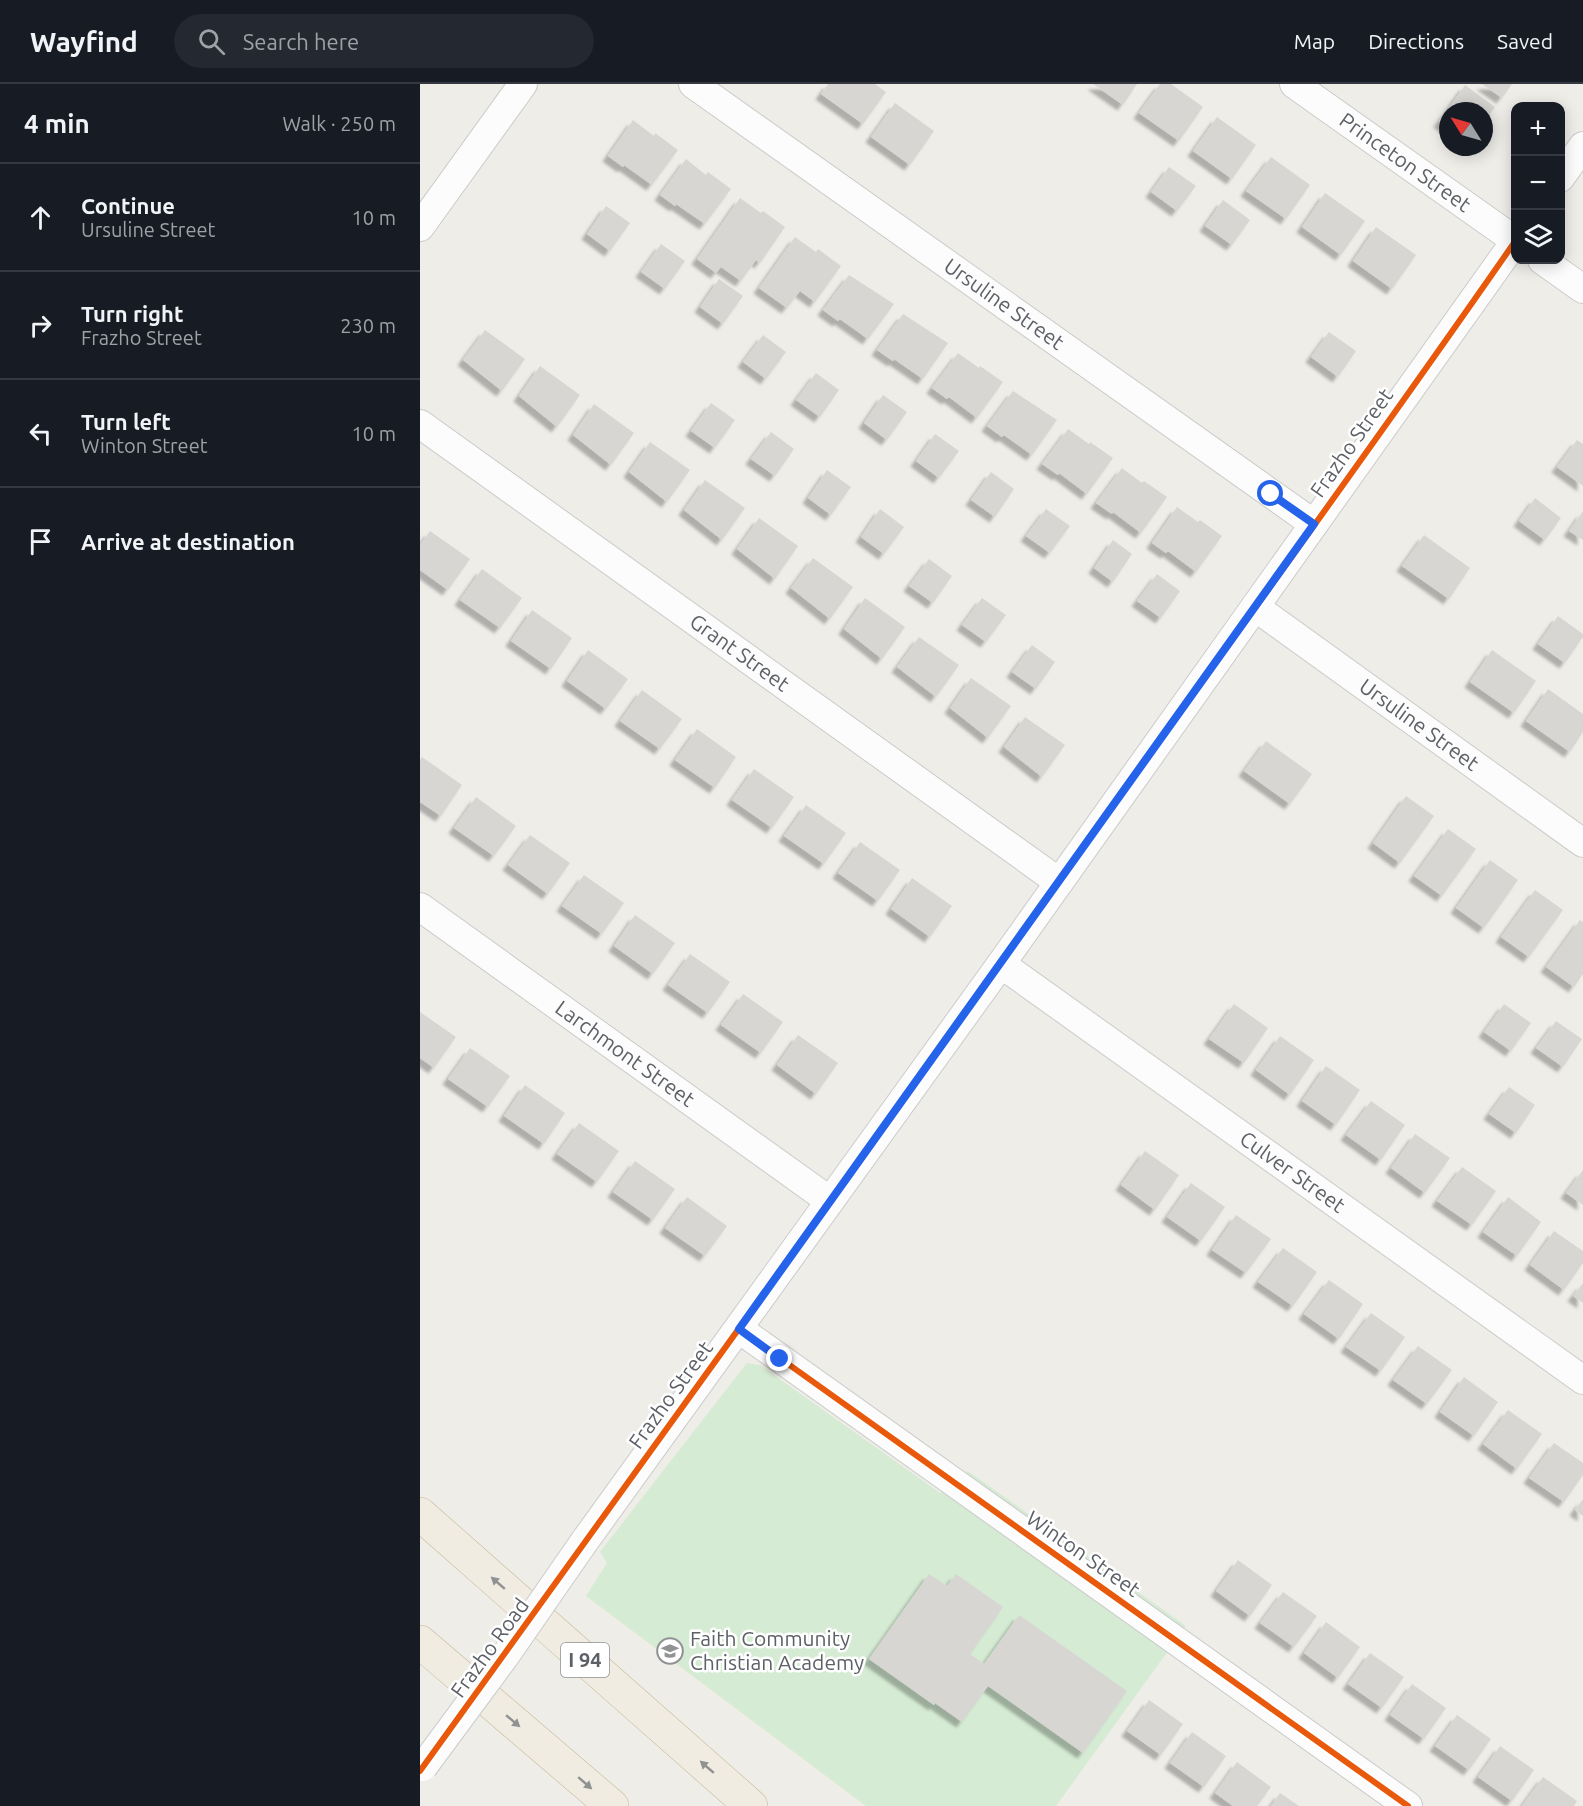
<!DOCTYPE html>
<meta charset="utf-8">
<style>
:root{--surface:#171b24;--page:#242831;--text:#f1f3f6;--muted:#9ea1a6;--line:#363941}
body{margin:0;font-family:Ubuntu,sans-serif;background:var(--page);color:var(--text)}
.controls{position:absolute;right:18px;top:18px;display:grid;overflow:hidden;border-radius:12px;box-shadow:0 3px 15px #0003}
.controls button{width:54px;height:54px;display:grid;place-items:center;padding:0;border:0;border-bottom:2px solid var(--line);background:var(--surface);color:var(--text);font:30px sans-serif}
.compass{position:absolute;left:1019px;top:18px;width:54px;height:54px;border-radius:50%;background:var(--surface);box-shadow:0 3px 15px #0003;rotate:307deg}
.stop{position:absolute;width:18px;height:18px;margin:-14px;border:4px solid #2563eb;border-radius:50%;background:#fff}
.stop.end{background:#2563eb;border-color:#fff;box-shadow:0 2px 6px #0008}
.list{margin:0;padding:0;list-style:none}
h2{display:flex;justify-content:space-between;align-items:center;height:78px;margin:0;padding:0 24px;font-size:26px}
h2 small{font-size:20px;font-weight:400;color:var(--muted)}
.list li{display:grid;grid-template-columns:39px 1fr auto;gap:18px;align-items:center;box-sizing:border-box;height:108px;padding:0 24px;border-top:2px solid var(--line)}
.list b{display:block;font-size:22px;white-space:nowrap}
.list p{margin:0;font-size:20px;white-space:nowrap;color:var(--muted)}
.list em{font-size:20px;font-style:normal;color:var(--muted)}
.icon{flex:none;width:33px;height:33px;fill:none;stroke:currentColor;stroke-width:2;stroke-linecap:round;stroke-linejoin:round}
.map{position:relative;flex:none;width:1163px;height:1722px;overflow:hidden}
header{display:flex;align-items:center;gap:36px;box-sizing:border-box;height:84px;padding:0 30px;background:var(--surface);border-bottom:2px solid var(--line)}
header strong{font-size:28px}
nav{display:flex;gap:33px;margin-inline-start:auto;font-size:21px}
.search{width:420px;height:54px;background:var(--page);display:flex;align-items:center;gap:15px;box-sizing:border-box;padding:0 21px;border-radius:33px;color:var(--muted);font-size:22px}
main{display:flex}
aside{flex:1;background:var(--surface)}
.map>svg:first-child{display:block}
.green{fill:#d5ebd3}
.building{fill:#d7d6d3;filter:url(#shadow)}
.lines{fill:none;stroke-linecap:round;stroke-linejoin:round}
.minor-casing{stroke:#cbcbca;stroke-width:30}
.highway-casing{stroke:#c6b794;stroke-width:34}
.minor{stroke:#fcfcfc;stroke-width:28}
.highway{stroke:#f0ece2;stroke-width:33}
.minor-bridge-casing{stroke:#cbcbca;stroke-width:30;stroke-linecap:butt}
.minor-bridge{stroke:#fcfcfc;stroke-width:28}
.cycleway-casing{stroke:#fff;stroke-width:10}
.cycleway{stroke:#e8590c;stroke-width:6}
.oneway{fill:#909292}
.route{stroke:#2563eb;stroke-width:8}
.labels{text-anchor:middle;stroke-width:5;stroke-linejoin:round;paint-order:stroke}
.shield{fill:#fff;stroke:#8e9095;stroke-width:1.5}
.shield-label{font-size:20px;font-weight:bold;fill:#5d6167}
.street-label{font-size:21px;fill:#5d6167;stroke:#fff}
.poi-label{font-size:21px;fill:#5d6167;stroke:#fff;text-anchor:start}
</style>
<header>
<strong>Wayfind</strong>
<div class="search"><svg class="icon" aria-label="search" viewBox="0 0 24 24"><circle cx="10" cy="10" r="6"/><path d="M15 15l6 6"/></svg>Search here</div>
<nav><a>Map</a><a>Directions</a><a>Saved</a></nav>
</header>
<main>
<aside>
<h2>4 min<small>Walk · 250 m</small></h2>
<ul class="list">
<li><svg class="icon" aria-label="ahead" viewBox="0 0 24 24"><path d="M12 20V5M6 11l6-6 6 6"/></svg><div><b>Continue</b><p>Ursuline Street</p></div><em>10 m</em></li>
<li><svg class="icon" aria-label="right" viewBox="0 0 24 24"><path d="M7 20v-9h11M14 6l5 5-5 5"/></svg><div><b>Turn right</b><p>Frazho Street</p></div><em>230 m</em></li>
<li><svg class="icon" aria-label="left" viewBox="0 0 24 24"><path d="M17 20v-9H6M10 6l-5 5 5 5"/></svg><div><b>Turn left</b><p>Winton Street</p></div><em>10 m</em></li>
<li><svg class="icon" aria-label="arrive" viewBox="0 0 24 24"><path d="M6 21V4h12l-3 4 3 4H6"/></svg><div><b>Arrive at destination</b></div></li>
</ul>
</aside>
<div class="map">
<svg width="1163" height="1722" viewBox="0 0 1163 1722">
<defs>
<filter id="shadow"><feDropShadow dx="-5.5" dy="5.5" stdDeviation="1.5" flood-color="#0004"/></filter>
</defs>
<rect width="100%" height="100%" fill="#eeede8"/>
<path class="green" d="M327,1279L340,1281L520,1409L548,1387L766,1542L636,1722H446L166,1512L187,1479L180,1468Z"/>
<path class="building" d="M408,0H455L466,8L443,40L401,10Z
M673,0H717L703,21Z
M740,0H751L783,23L759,57L719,29Z
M1062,0H1092L1082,14Z
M1045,1L1075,23L1064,38V27H1028V45L1019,38Z
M475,19L514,47L490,81L451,53Z
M797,33L836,61L812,95L773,67Z
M213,36L234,52L235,49L258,66L232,101L204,81L203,83L188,72Z
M851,73L890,101L866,135L826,107Z
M266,75L286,91L288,88L311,105L285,140L256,120L255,122L240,111Z
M749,83L776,102L757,127L731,108Z
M905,109L945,137L921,171L882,143Z
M320,114L341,129L343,127L365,143L340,179L336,176L321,197L301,183L296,189L277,175Z
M803,116L830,136L812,161L785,142Z
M186,122L210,139L190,167L167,150Z
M956,143L996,171L972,205L933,177Z
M375,153L396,168L398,165L421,182L395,218L380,207L367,224L339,204Z
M241,160L265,177L245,205L221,188Z
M429,191L474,220L448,255L420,235L418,237L403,226Z
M299,195L323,212L303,240L280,223Z
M483,230L528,259L503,295L474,275L473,277L457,266Z
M65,246L105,275L82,307L43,276Z
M909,248L936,267L918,293L891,273Z
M343,251L366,268L346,295L323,278Z
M538,269L559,284L560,282L583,298L557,334L529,313L527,315L512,304Z
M120,282L160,311L137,343L99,312Z
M396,289L419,306L400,333L376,316Z
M593,307L637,336L612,371L584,351L582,353L567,342Z
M463,311L487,328L467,356L444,339Z
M291,319L315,336L295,364L271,347Z
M174,320L214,349L191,381L153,351Z
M648,345L669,360L670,358L693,374L667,410L639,389L638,391L622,380Z
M351,348L374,365L355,392L331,375Z
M515,350L539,367L519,394L496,377Z
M1157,356L1163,360V402L1137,383Z
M230,358L270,386L247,418L209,388Z
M702,384L722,399L724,397L747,413L721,449L693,428L692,430L676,419Z
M407,386L431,403L411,431L388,414Z
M571,388L594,405L575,433L551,416Z
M285,396L325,424L302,456L264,426Z
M1115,414L1141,434L1125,456L1099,437Z
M757,423L778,438L780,436L802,452L776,488L748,467L746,469L732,459Z
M460,425L484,443L464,470L441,453Z
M626,425L650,442L630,469L606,452Z
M1163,427V456L1149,447Z
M339,434L378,462L355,495L317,465Z
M10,447L50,475L28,506L0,486V461Z
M1004,451L1050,484L1029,515L982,482Z
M693,456L712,470L693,498L674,484Z
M393,474L433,503L410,535L371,504Z
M509,475L532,492L513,519L489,502Z
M62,485L102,514L80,544L40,516Z
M737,490L760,507L741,534L717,517Z
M445,514L485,543L462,575L424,545Z
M562,514L586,531L566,558L542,541Z
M112,526L152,554L131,585L91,557Z
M1138,532L1163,550V553L1145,579L1118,560Z
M499,553L539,581L516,613L477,583Z
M612,561L635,578L616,605L592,588Z
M168,566L208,595L186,625L147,597Z
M1072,566L1116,597L1094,629L1050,598Z
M551,594L591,622L568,654L530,624Z
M1128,605L1163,630V648L1150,668L1106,637Z
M222,606L262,635L240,665L200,637Z
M605,633L645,661L622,693L584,663Z
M277,645L316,673L295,704L255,676Z
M846,657L892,690L870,720L824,687Z
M2,673L42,701L21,732L0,718V676Z
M334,685L374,713L352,744L312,716Z
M986,712L1014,732L980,779L953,759Z
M56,713L96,742L74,772L34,744Z
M386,721L426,749L404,780L364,752Z
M1028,745L1056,765L1022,812L994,792Z
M110,751L150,779L128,810L88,781Z
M440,758L480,786L458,817L418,789Z
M1070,776L1098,796L1064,844L1036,824Z
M164,791L204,819L182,850L142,822Z
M492,794L532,822L510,853L471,825Z
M1115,806L1143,826L1109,873L1081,853Z
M215,831L255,859L233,890L194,862Z
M1160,836L1163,838V890L1154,903L1126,883Z
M270,870L310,898L288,929L248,901Z
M323,910L363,938L341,969L301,941Z
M814,920L848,944L824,979L789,955Z
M1084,920L1111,939L1091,967L1064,948Z
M0,928L36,953L14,984L0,974Z
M1136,937L1162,955L1143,983L1116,964Z
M378,951L418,979L396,1010L357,981Z
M860,952L894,976L870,1011L836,986Z
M50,964L90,992L68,1023L28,995Z
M906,982L940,1006L916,1041L882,1017Z
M105,1001L145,1029L124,1060L84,1032Z
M1089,1003L1115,1021L1096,1049L1069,1030Z
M951,1017L985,1041L961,1076L926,1051Z
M159,1039L199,1067L177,1098L137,1070Z
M995,1050L1030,1074L1005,1109L971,1084Z
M725,1067L759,1091L735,1126L701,1101Z
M215,1077L255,1105L233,1136L193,1108Z
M1042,1083L1076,1107L1052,1141L1017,1117Z
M1163,1086V1121L1146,1109Z
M771,1099L805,1123L781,1157L747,1133Z
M267,1113L307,1142L285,1172L245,1144Z
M1088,1113L1121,1138L1097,1172L1063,1148Z
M816,1131L851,1155L826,1189L792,1166Z
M1134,1147L1163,1167V1179L1144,1206L1110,1181Z
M863,1164L897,1188L873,1222L838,1198Z
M909,1196L943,1220L919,1255L884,1230Z
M1163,1199V1219L1153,1212Z
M951,1229L985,1253L961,1287L926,1263Z
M998,1262L1032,1286L1007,1320L973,1296Z
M1044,1293L1078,1318L1054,1352L1020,1328Z
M1088,1326L1122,1350L1097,1385L1063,1360Z
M1134,1359L1163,1379V1391L1144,1418L1109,1394Z
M1163,1415V1432L1155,1426Z
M818,1476L852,1501L830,1532L796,1507Z
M509,1490L527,1502L536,1490L583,1523L550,1570L564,1580L599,1531L707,1607L663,1669L568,1602L542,1638L515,1619L514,1621L449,1575Z
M863,1508L897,1532L874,1563L840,1539Z
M906,1538L940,1563L918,1594L884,1569Z
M950,1569L984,1593L962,1624L928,1600Z
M992,1600L1026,1624L1004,1655L970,1631Z
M729,1616L763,1640L741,1671L707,1647Z
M1037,1631L1071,1655L1049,1686L1015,1662Z
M772,1648L806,1672L784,1703L750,1679Z
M1080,1662L1114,1686L1092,1717L1058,1693Z
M817,1678L851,1703L837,1722H813L795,1709Z
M1123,1693L1157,1717L1154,1722H1102Z
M860,1709L879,1722H851Z"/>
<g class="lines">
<g class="minor-casing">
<g id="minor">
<path id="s1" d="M273,0L894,440"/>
<path id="s2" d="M874,0L1096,157"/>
<path d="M1140,94L1163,62"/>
<path d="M0,143L103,0"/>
<path d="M1122,176L1163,205"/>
<path id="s3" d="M0,340L639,798"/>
<path id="s4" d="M835,523L1163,759"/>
<path id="s5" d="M0,823L410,1117"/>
<path id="s6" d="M581,880L1163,1296"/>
<path d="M319,1245L988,1722"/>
<path d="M164,1458L581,880L1096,156"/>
</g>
</g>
<g class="highway-casing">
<path id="highway" d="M0,1430L331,1722
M0,1558L192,1722"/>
</g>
<use href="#minor" class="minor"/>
<use href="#highway" class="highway"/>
<g class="minor-bridge-casing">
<path id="minor-bridge" d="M3,1683L85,1572L164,1458"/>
</g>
<use href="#minor-bridge" class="minor-bridge"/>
<g class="cycleway-casing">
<path id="cycleway" d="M319,1245L988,1722
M0,1687C215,1392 428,1094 640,796C792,582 947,371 1096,156"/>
</g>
<use href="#cycleway" class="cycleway"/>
</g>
<defs><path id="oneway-solid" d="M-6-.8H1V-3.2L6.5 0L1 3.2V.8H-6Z" transform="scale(1.5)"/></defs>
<g class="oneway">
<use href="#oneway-solid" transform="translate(78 1499) rotate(-139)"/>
<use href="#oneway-solid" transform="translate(93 1637) rotate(40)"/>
<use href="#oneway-solid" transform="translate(287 1683) rotate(-139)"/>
<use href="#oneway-solid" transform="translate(165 1699) rotate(41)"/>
</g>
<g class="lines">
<path class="route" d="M360,1275L319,1245L894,440L851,410"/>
</g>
<defs>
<g id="school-ring" transform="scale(1.35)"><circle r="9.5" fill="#fff" stroke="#909294" stroke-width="1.5"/><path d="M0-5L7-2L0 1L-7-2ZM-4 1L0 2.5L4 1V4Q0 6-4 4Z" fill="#909294"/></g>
</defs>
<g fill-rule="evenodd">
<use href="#school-ring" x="250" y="1567"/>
</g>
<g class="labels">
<rect class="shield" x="141" y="1559" width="48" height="34" rx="4.5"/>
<g class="shield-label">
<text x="165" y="1583">I 94</text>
</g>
<g class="street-label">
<text dy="7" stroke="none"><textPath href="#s2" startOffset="136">Princeton Street</textPath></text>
<text dy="7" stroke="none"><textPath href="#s1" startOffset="381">Ursuline Street</textPath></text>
<text transform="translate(932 359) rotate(-55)" y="7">Frazho Street</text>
<text dy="7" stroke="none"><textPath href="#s3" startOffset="393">Grant Street</textPath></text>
<text dy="7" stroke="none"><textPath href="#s4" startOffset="202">Ursuline Street</textPath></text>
<text dy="7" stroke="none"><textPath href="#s5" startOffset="252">Larchmont Street</textPath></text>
<text dy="7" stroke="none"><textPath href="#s6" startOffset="358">Culver Street</textPath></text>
<text transform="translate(251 1311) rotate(-54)" y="7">Frazho Street</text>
<text transform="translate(663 1470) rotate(35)" y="7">Winton Street</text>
<text transform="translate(70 1564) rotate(-54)" y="7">Frazho Road</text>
</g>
<g class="poi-label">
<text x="270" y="1562">Faith Community<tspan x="270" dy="24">Christian Academy</tspan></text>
</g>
</g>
</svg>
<div class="controls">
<button>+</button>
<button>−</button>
<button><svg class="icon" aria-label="layers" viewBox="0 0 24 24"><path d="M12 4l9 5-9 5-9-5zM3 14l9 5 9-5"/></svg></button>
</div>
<svg class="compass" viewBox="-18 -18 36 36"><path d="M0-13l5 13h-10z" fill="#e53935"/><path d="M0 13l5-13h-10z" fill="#9ea1a6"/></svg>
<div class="stop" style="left:851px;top:410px"></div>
<div class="stop end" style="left:360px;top:1275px"></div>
</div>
</main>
